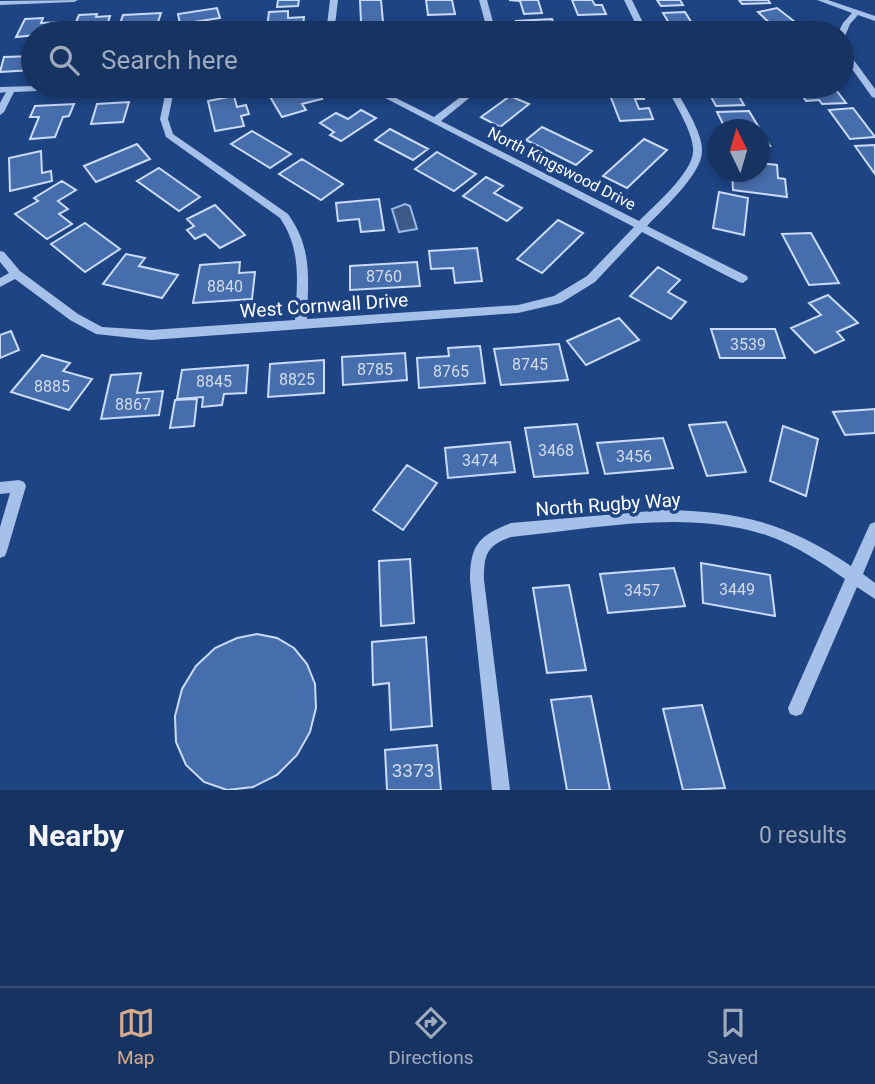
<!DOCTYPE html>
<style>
:root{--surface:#163362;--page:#1f3b68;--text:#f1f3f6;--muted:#9eaabe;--line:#354e77;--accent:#d6ab8b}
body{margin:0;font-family:Roboto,sans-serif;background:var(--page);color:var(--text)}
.compass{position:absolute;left:707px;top:119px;width:63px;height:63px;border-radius:50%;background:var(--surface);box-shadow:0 4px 10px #0003;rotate:355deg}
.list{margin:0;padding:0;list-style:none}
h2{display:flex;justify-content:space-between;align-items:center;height:91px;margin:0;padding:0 28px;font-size:30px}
h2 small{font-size:23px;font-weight:400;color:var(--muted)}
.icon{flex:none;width:38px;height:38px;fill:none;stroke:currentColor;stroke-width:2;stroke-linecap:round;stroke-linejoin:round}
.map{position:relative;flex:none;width:875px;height:790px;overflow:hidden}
.search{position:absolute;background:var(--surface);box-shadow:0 4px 10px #0003;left:21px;right:21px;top:21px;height:77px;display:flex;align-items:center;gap:18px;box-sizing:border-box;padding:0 24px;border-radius:38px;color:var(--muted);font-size:26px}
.sheet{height:196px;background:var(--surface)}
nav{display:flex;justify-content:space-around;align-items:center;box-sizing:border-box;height:98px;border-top:2px solid var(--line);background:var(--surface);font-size:19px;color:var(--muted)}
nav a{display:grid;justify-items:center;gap:4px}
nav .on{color:var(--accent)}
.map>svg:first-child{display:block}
.water{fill:#3d5987;stroke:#98baeb;stroke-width:2}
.building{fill:#476eac;stroke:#c9dbf7;stroke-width:2}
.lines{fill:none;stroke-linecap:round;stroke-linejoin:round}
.minor{fill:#a5c0e9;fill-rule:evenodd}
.labels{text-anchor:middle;stroke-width:7;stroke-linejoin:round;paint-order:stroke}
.far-street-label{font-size:16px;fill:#fff;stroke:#1e4483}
.number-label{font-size:16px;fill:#d1dbea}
.street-label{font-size:19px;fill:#fff;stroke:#1e4483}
.near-number-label{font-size:19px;fill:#d1dbea}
</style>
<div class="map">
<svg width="875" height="790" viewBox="0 0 875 790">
<rect width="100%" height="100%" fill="#1e4483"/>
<path class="water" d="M405,204L410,206L417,229L399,232L392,209Z"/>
<path class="building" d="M278,0H299L298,6L277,7Z
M360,0H381L383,22H361Z
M426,0H452L455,14L428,15Z
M509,0H538L542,13L524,14L520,1Z
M572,0H592L595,5H602L606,14L578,15Z
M657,0H680L683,5L661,6Z
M739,0H768L770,3L742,4Z
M217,8L220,18L180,24L178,14Z
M777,8L808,32L786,33L777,30L758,12Z
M288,11V18L304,17L303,26L267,28L269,12Z
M685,12L698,33H675L663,13Z
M161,13L157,25L119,27L123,15Z
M97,14L96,17L110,16L106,28L73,29L79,15Z
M43,18L41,23L62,22L56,33L16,37L25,19Z
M552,19L557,33H520L516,21Z
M611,24L616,33H591L588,25Z
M457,25L459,33H435L434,26Z
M33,56V70L0,72L4,57Z
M301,86H313L322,99L302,104L306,110L282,117L269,95Z
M411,86H439L428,94Z
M523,86H558L557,91Z
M705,86H733L744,105L716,106Z
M809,86H833L846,103L822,104L819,100L806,101L797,87Z
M640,88L644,99H635L639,109L649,108L653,119L620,121L608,90Z
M234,96L237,107L246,105L249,114L241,116L244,126L215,131L208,101Z
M510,96L529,104L500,127L481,117Z
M129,102L123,122L91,124L97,104Z
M74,104L69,116L63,117L55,137L30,139L39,117H30L35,106Z
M853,108L875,137L850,139L829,110Z
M361,110L376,118L341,141L330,135L334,132L320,123L336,113L348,119Z
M749,111L770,146L760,147V130H726L717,112Z
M542,127L592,151L576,165L526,140Z
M390,129L428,149L413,160L375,140Z
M252,131L291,154L270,168L231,144Z
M644,139L667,150L627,188L603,176Z
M137,144L150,159L96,182L84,166Z
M875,145V174L855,146Z
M41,151L42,173L51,171L52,181L10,191L9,158Z
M437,152L476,174L454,191L415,169Z
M302,159L343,184L321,200L279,174Z
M760,163L777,165L778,178L785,179L787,197L733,190L732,172H760Z
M159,168L200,197L179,211L137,181Z
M486,177L503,186L494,193L522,208L507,221L463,196Z
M62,181L76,190L58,201L68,209L59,214L72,224L47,239L15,214L38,201L34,198Z
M719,192L748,198L744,235L713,228Z
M379,199L384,230L361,232L359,219L338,221L336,203Z
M215,205L245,235L220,248L205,234L195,239L187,230L194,226L187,219Z
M558,220L583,233L542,273L517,259Z
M85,223L120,249L85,272L51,244Z
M811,233L839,283L809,285L782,234Z
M477,248L482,281L455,283L453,268L431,269L429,251Z
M126,254L145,258L139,266L178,275L162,298L103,284Z
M240,262L239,273L255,272L252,299L193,303L200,265Z
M417,262L420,286L350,290V266Z
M658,267L680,280L668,292L686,302L671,319L630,296Z
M828,295L858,323L837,332L844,340L815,353L791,328L821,315L809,303Z
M619,318L639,340L586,365L567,341Z
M711,329H775L785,358H720Z
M11,331L19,350L0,358V335Z
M559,344L568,380L501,385L494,349Z
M480,346L485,383L419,388L417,358L449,356L448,348Z
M405,353L407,380L343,385L342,357Z
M42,355L70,363L63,371L92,379L69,410L11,392Z
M324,360V393L268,397L270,364Z
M248,365L246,393L224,394L222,405L202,407L203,397L177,399L182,370Z
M141,373L137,393L163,391L159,415L101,419L111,375Z
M197,399L194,426L170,428L175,400Z
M875,409V433L845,435L833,412Z
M726,422L746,472L707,476L689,425Z
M577,424L588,473L534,477L525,428Z
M783,426L818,439L806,496L770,481Z
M663,438L673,468L605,474L597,443Z
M510,442L515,472L448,478L445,448Z
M407,465L437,483L403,530L373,510Z
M410,559L414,623L381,626L379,561Z
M701,563L770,575L775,616L703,603Z
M674,568L685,606L608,613L600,574Z
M569,585L586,670L547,673L533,588Z
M257,634L277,638L294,648L307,664L315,684L316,708L310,732L297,755L277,775L253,787L227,790L204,782L186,765L176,742L175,716L182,689L196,666L215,648L237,638Z
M426,637L432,726L391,730L389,683L373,685L372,642Z
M591,696L610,790H567L551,700Z
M702,705L725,788L683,790L663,709Z
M437,745L441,790H387L385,750Z"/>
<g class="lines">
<path class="minor" d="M78,0L74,2L0,5V1Z
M330,0H338L334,33H326Z
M479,0H487L496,33H488Z
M624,0H632L648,33H640Z
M817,0H828L875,16V21L858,15L850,24L845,36H842V33H838L843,23L852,13Z
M842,48H845L875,89V98L872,97L842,55Z
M36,86H87L83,89L14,92L4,112L0,115V103L6,92L0,93V87Z
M167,86H175L168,119L173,134L288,214C313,249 308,279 307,319L518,305L554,296L587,276L634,227L362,86H372L434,117L475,86H484L441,121L639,221C654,206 692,173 693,152C695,135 674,102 666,86H674C683,103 703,133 702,151C702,174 663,209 647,226L747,276L748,279L743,283L739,282L642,232L595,282L561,303L518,313L151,340L96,334L70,320L15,279L0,287V278L9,273L0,262V251L4,252L20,271L78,314L102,327L151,330L295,320C297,284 302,250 280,218L166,137L160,119Z
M19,480L24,482L26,486L7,551L5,556L0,558V527L10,493L0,494V482Z
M663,510C740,511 787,523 851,566L870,524L875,522V545L863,574L875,583V599L857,587L802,714L796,716L790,714L788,708L845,579C821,562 795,545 766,535C684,509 594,529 511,537C486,546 484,555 484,580L510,790H492L470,580C470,545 479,535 511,523Z"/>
</g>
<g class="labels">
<g class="far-street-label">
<text transform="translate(562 168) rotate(27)" y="6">North Kingswood Drive</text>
</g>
<g class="number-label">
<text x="384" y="282">8760</text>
<text x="225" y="292">8840</text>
<text x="748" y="350">3539</text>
<text x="530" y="370">8745</text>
<text x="375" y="375">8785</text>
<text x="451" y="377">8765</text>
<text x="297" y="385">8825</text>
<text x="214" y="387">8845</text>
<text x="52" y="392">8885</text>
<text x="133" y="410">8867</text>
<text x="556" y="456">3468</text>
<text x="634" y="462">3456</text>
<text x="480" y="466">3474</text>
<text x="737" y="595">3449</text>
<text x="642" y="596">3457</text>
</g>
<g class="street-label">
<text transform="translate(324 305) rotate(-4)" y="7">West Cornwall Drive</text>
<text transform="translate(608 504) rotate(-4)" y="7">North Rugby Way</text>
</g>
<g class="near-number-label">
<text x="413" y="777">3373</text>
</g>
</g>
</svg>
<svg class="compass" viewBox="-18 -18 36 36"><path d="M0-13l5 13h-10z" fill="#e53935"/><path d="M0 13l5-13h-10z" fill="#9eaabe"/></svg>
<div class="search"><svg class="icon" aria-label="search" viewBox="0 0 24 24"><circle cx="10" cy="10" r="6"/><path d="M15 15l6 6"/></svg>Search here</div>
</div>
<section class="sheet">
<h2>Nearby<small>0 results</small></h2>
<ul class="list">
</ul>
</section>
<nav>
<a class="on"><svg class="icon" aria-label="map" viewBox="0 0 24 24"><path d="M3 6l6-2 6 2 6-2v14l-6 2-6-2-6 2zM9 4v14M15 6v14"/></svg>Map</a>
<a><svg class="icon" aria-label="directions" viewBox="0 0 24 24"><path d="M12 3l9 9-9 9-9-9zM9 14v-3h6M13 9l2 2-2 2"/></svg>Directions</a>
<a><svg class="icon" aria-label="saved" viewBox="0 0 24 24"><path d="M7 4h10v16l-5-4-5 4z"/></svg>Saved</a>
</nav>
